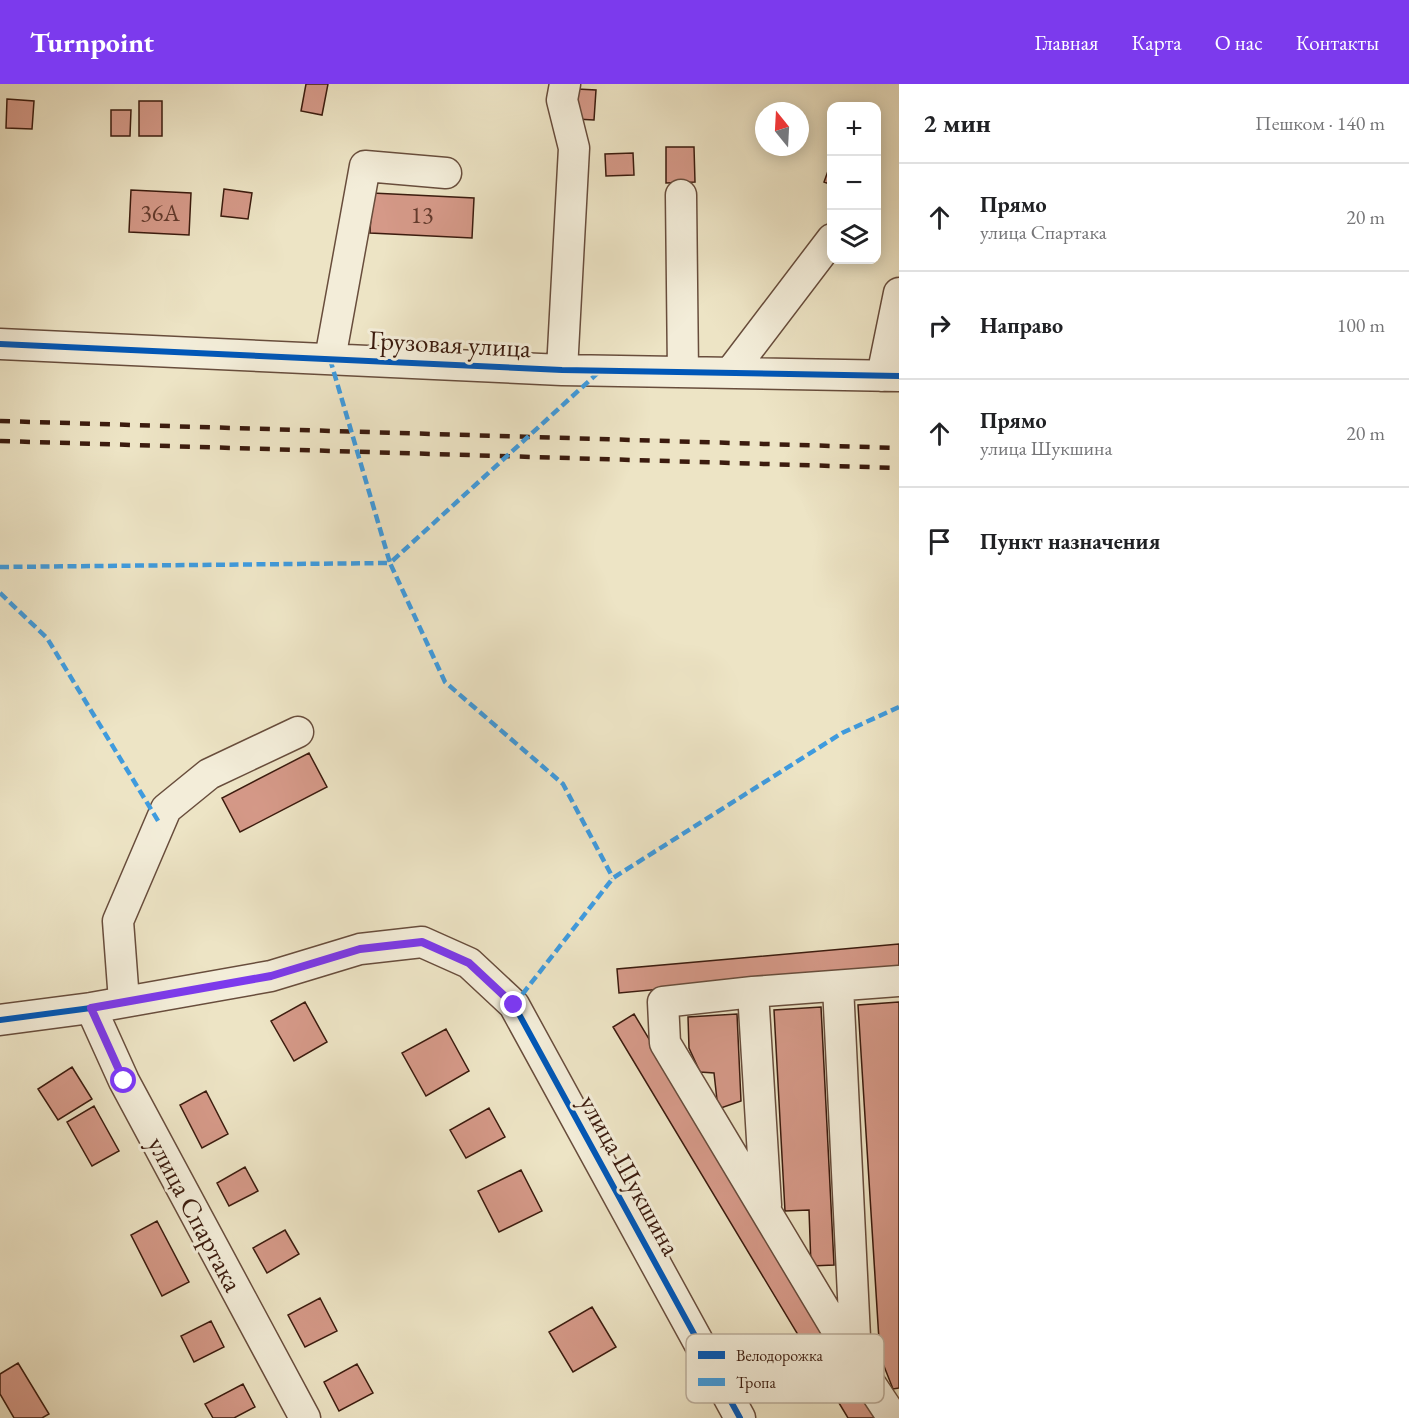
<!DOCTYPE html>
<html lang="ru">
<meta charset="utf-8">
<style>
:root{--surface:#fff;--page:#f2f2f2;--text:#202124;--muted:#757577;--line:#e0e0e0;--accent:#7c3aed}
body{margin:0;font-family:"EB Garamond",serif;background:var(--page);color:var(--text)}
.controls{position:absolute;right:18px;top:18px;display:grid;overflow:hidden;border-radius:12px;box-shadow:0 3px 15px #0003}
.controls button{width:54px;height:54px;display:grid;place-items:center;padding:0;border:0;border-bottom:2px solid var(--line);background:var(--surface);color:var(--text);font:30px sans-serif}
.compass{position:absolute;left:755px;top:18px;width:54px;height:54px;border-radius:50%;background:var(--surface);box-shadow:0 3px 15px #0003;rotate:342deg}
.stop{position:absolute;width:18px;height:18px;margin:-14px;border:4px solid #7c3aed;border-radius:50%;background:#fff}
.stop.end{background:#7c3aed;border-color:#fff;box-shadow:0 2px 6px #0008}
.list{margin:0;padding:0;list-style:none}
h2{display:flex;justify-content:space-between;align-items:center;height:78px;margin:0;padding:0 24px;font-size:26px}
h2 small{font-size:20px;font-weight:400;color:var(--muted)}
.list li{display:grid;grid-template-columns:39px 1fr auto;gap:18px;align-items:center;box-sizing:border-box;height:108px;padding:0 24px;border-top:2px solid var(--line)}
.list b{display:block;font-size:22px;white-space:nowrap}
.list p{margin:0;font-size:20px;white-space:nowrap;color:var(--muted)}
.list em{font-size:20px;font-style:normal;color:var(--muted)}
.icon{flex:none;width:33px;height:33px;fill:none;stroke:currentColor;stroke-width:2;stroke-linecap:round;stroke-linejoin:round}
.map{position:relative;flex:none;width:899px;height:1334px;overflow:hidden}
header{display:flex;align-items:center;gap:36px;box-sizing:border-box;height:84px;padding:0 30px;background:var(--accent);color:#fff}
header strong{font-size:28px}
nav{display:flex;gap:33px;margin-inline-start:auto;font-size:21px}
main{display:flex}
aside{flex:1;background:var(--surface)}
.map>svg:first-child{display:block}
.building{fill:#d59988;stroke:#3b1b0e;stroke-width:1.5}
.lines{fill:none;stroke-linecap:round;stroke-linejoin:round}
.minor-casing{stroke:#684d3c;stroke-width:33}
.minor{stroke:#f3edd9;stroke-width:30}
.rail{stroke:#3b1b0e;stroke-width:4.5;stroke-dasharray:10 10;stroke-linecap:butt}
.quiet{stroke:#3f9bde;stroke-width:4.5;stroke-dasharray:9 4.5;stroke-linecap:butt}
.cycleway-casing{stroke:#f3edd9;stroke-width:10}
.cycleway{stroke:#0057b8;stroke-width:6}
.route{stroke:#7c3aed;stroke-width:8}
.labels{text-anchor:middle;stroke-width:6;stroke-linejoin:round;paint-order:stroke}
.number-label{font-size:24px;fill:#623a2c}
.street-label{font-size:27px;fill:#3b1b0e;stroke:#f3edd9}
.key{fill:#f3edd9;stroke:#bcae9c;stroke-width:1.5}
.key-label{font-size:16px;fill:#3b1b0e}
</style>
<header>
<strong>Turnpoint</strong>
<nav><a>Главная</a><a>Карта</a><a>О нас</a><a>Контакты</a></nav>
</header>
<main>
<div class="map">
<svg width="899" height="1334" viewBox="0 0 899 1334">
<rect width="100%" height="100%" fill="#ede4c5"/>
<filter id="stains"><feTurbulence type="fractalNoise" baseFrequency=".00333" numOctaves="4"/><feColorMatrix values="0 0 0 0 .2 0 0 0 0 .09 0 0 0 0 .02 0 0 0 .5 -.17"/></filter>
<radialGradient id="worn" r=".72"><stop offset=".6" stop-color="#630" stop-opacity="0"/><stop offset="1" stop-color="#630" stop-opacity=".3"/></radialGradient>
<path class="building" d="M306,0H328L322,31L301,27Z
M577,5L596,6L594,36L576,35Z
M7,15L34,17L32,45L6,44Z
M139,17H162V52H139Z
M111,26H131L130,52H111Z
M666,63H694L695,98L666,99Z
M633,69L634,91L606,92L605,70Z
M832,76V101L824,98Z
M224,105L252,109L248,135L221,132Z
M131,106L191,109L189,151L129,148Z
M372,109L474,114L472,154L370,149Z
M309,669L327,703L240,748L222,714Z
M899,860V883L619,909L617,885Z
M305,918L327,958L294,977L271,937Z
M899,918V1304L893,1305L880,1272L858,921Z
M821,923L834,1181L811,1182L809,1126L785,1127L774,926Z
M634,930L877,1334H848L613,943Z
M737,930L741,1017L718,1025L714,989L700,988L689,964L688,933Z
M446,945L469,987L426,1012L402,969Z
M72,983L92,1015L58,1036L38,1005Z
M206,1007L228,1050L202,1064L180,1021Z
M94,1022L119,1067L92,1082L67,1038Z
M489,1024L505,1053L466,1074L450,1046Z
M245,1083L258,1107L229,1122L217,1099Z
M521,1086L542,1127L499,1148L478,1107Z
M157,1137L189,1198L162,1212L131,1151Z
M285,1146L299,1170L267,1189L253,1164Z
M320,1214L337,1247L305,1263L288,1231Z
M592,1223L616,1263L573,1288L549,1248Z
M211,1237L224,1263L194,1278L181,1252Z
M18,1279L49,1330L42,1334H14L0,1310V1290Z
M357,1280L373,1309L339,1327L324,1298Z
M243,1300L255,1323L234,1334H213L205,1320Z"/>
<g class="lines">
<g class="minor-casing">
<path id="minor" d="M681,111L683,288
M0,260L562,286L899,292
M330,275L365,82L446,89
M562,286L574,64L562,16L565,0
M730,289L832,155
M882,292L899,209
M838,902L856,1274
M753,908L766,1121
M124,917L118,837L166,725L209,690L298,648
M91,924L124,997L305,1334
M0,936L91,924L271,892L360,865L422,858L469,879L514,921L740,1334
M893,1334L856,1278L665,959L663,918L753,908L899,897"/>
</g>
<use href="#minor" class="minor"/>
<path class="rail" d="M0,337L899,364
M0,357L899,384"/>
<path class="quiet" d="M330,275L390,479L601,286
M0,483L390,479L445,598L563,700L613,794
M0,509L47,554L160,740
M514,921L613,794L842,649L899,623"/>
<g class="cycleway-casing">
<path id="cycleway" d="M0,260L562,286L899,292
M0,936L91,924L271,892L360,865L422,858L469,879L514,921L740,1334"/>
</g>
<use href="#cycleway" class="cycleway"/>
</g>
<g class="lines">
<path class="route" d="M124,997L91,924L271,892L360,865L422,858L469,879L514,921"/>
</g>
<g class="labels">
<g class="number-label">
<text x="160" y="137">36А</text>
<text x="422" y="139">13</text>
</g>
<g class="street-label">
<text transform="translate(450 260) rotate(3)" y="9">Грузовая улица</text>
<text transform="translate(630 1091) rotate(61)" y="9">улица Шукшина</text>
<text transform="translate(195 1130) rotate(62)" y="9">улица Спартака</text>
</g>
</g>
<rect x="686" y="1250" width="198" height="69" rx="9" class="key"/>
<rect x="698" y="1267" width="27" height="8" fill="#0057b8"/>
<rect x="698" y="1294" width="27" height="8" fill="#3f9bde"/>
<g class="key-label">
<text x="736" y="1277">Велодорожка</text>
<text x="736" y="1304">Тропа</text>
</g>
<rect width="100%" height="100%" filter="url(#stains)"/>
<rect width="100%" height="100%" fill="url(#worn)"/>
</svg>
<div class="controls">
<button>+</button>
<button>−</button>
<button><svg class="icon" aria-label="layers" viewBox="0 0 24 24"><path d="M12 4l9 5-9 5-9-5zM3 14l9 5 9-5"/></svg></button>
</div>
<svg class="compass" viewBox="-18 -18 36 36"><path d="M0-13l5 13h-10z" fill="#e53935"/><path d="M0 13l5-13h-10z" fill="#757577"/></svg>
<div class="stop" style="left:124px;top:997px"></div>
<div class="stop end" style="left:514px;top:921px"></div>
</div>
<aside>
<h2>2 мин<small>Пешком · 140 m</small></h2>
<ul class="list">
<li><svg class="icon" aria-label="ahead" viewBox="0 0 24 24"><path d="M12 20V5M6 11l6-6 6 6"/></svg><div><b>Прямо</b><p>улица Спартака</p></div><em>20 m</em></li>
<li><svg class="icon" aria-label="right" viewBox="0 0 24 24"><path d="M7 20v-9h11M14 6l5 5-5 5"/></svg><div><b>Направо</b></div><em>100 m</em></li>
<li><svg class="icon" aria-label="ahead" viewBox="0 0 24 24"><path d="M12 20V5M6 11l6-6 6 6"/></svg><div><b>Прямо</b><p>улица Шукшина</p></div><em>20 m</em></li>
<li><svg class="icon" aria-label="arrive" viewBox="0 0 24 24"><path d="M6 21V4h12l-3 4 3 4H6"/></svg><div><b>Пункт назначения</b></div></li>
</ul>
</aside>
</main>
